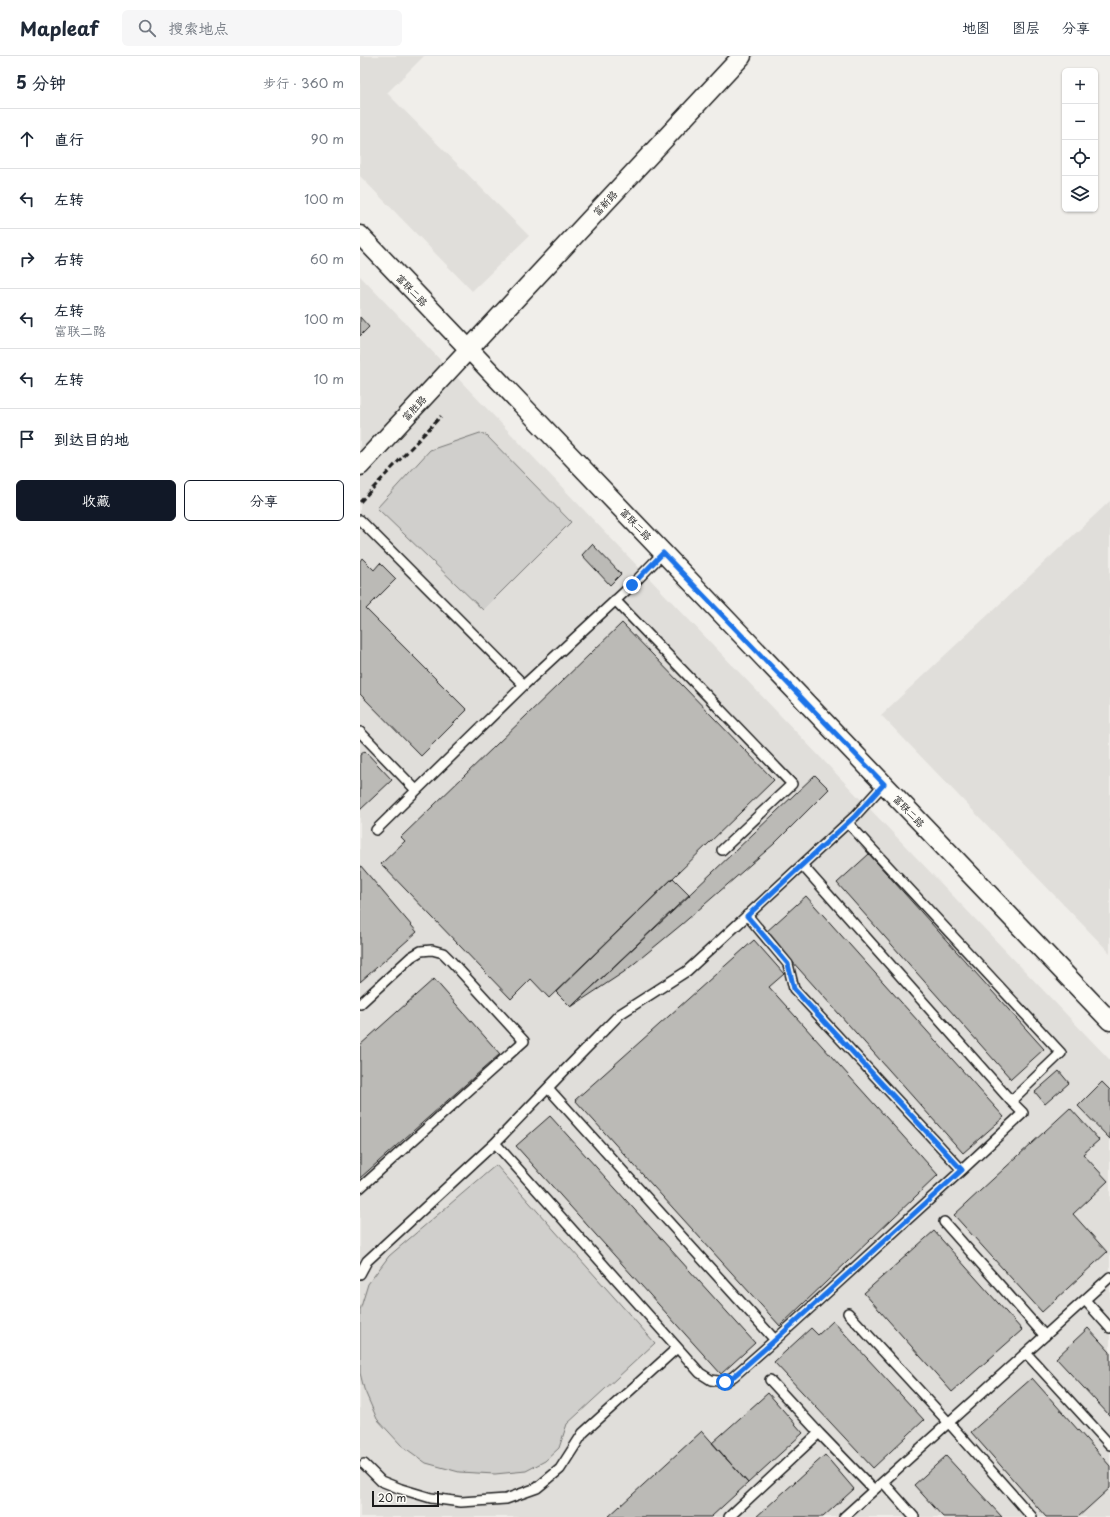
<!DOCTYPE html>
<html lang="zh">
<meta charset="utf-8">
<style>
:root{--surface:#fff;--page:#f6f6f7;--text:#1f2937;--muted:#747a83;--line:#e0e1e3;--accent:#111827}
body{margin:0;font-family:"Playpen Sans","LXGW WenKai TC",sans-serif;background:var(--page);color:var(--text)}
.controls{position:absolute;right:12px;top:12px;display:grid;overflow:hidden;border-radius:6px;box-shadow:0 1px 3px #0004}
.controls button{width:36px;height:36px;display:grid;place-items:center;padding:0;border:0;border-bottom:1px solid var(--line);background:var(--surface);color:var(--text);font:20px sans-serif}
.scale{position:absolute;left:12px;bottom:10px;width:67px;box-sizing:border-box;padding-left:4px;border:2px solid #1c1c1c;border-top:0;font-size:11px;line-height:14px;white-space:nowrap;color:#1c1c1c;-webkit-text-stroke:3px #fdfcf7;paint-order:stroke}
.stop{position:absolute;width:12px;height:12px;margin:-9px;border:3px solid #1a73e8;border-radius:50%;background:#fff}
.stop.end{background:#1a73e8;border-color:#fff;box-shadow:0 1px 4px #0008}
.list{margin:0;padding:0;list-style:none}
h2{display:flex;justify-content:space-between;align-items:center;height:52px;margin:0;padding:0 16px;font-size:17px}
h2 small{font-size:13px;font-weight:400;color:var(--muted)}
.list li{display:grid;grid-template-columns:26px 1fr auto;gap:12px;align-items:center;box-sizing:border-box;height:60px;padding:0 16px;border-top:1px solid var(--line)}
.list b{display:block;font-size:15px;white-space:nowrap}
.list p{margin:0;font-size:13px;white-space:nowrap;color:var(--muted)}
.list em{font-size:13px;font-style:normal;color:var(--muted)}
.actions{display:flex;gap:8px;padding:12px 16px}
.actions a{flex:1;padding:9px 0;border:1px solid var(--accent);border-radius:6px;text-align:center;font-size:14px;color:var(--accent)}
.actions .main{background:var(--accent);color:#fff}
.icon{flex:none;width:22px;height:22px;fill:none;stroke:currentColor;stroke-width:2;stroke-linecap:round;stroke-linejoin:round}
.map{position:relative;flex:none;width:750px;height:1461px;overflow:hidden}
header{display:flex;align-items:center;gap:24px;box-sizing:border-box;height:56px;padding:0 20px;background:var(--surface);border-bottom:1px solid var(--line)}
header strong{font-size:19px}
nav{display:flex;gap:22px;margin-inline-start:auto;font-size:14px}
.search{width:280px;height:36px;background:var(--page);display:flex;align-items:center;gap:10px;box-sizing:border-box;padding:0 14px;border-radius:6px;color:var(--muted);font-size:15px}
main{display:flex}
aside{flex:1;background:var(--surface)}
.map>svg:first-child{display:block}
.built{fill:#e0deda}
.green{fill:#d0cfcc;stroke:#767674}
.building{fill:#bbbab6;stroke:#1c1c1c}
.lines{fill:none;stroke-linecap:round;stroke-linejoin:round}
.service-casing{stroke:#1c1c1c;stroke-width:12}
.minor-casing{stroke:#1c1c1c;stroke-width:21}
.service{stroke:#fdfcf7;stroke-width:9}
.minor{stroke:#fdfcf7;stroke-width:18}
.rail{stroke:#1c1c1c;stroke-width:3;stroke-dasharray:6 3;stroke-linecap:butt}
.route{stroke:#1a73e8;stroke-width:5}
.labels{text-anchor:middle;stroke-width:3.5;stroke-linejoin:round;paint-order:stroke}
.street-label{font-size:10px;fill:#1c1c1c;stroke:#fdfcf7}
</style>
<header>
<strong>Mapleaf</strong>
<div class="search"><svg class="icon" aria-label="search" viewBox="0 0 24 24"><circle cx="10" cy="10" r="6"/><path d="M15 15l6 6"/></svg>搜索地点</div>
<nav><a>地图</a><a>图层</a><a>分享</a></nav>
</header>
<main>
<aside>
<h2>5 分钟<small>步行 · 360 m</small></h2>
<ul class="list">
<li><svg class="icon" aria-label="ahead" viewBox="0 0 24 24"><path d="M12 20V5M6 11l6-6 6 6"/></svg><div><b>直行</b></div><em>90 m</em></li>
<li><svg class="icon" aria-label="left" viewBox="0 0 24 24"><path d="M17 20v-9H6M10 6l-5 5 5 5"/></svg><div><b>左转</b></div><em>100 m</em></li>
<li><svg class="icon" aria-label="right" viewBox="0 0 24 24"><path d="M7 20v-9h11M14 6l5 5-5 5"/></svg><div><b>右转</b></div><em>60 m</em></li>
<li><svg class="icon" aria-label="left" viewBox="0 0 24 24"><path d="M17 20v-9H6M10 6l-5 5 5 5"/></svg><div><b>左转</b><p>富联二路</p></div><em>100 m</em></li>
<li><svg class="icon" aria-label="left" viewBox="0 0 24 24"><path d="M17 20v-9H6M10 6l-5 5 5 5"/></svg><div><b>左转</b></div><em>10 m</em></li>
<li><svg class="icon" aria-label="arrive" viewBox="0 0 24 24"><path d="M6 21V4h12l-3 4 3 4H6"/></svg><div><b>到达目的地</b></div></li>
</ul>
<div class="actions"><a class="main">收藏</a><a>分享</a></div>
</aside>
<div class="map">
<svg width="750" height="1461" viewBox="0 0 750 1461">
<rect width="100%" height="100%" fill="#f0eeea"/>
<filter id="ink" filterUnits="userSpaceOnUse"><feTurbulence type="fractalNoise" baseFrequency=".025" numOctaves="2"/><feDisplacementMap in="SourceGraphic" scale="8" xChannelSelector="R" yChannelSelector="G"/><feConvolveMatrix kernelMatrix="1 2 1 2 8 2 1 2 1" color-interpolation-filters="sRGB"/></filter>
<g filter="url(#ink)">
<path class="built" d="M0,0H64L27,37L169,180L112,235L0,120Z
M0,220L750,1004V1461H0Z
M750,445V897L521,659Z"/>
<path class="green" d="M120,377L126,379L211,466L123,554L17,452L70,394Z
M136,1109L295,1287L207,1368L199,1392L185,1405L166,1415L135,1418L99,1416L66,1407L41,1389L17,1363L4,1333L0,1317V1254L8,1228L29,1200Z"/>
<path class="building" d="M0,261L9,271L0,280Z
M232,488L261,518L250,529L222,499Z
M2,502L14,514L20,507L36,523L6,553L107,654L61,700L0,638V505Z
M262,567L414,724L189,942L171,923L151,943L21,808L45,785L41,781Z
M5,695L32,724L0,754V699Z
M455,719L469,733L414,788L321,869L264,916L211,951Z
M509,798L684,993L651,1023L477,827Z
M0,809L57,876L0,926Z
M313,822L330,839L211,951L196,936Z
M446,840L644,1061L603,1097L406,876Z
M394,884L424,918L409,931L578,1119L420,1270L215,1044Z
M74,923L140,998L0,1122V989Z
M699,1015L709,1027L685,1048L675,1036Z
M742,1026L750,1034V1083L718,1050Z
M710,1052L739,1084L723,1098L748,1125L713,1158L747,1196L682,1256L594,1159Z
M190,1060L395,1287L361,1318L156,1090Z
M574,1175L662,1274L592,1336L504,1237Z
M473,1265L564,1364L513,1412L414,1306L451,1272L458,1279Z
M728,1272L750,1296V1360L696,1302Z
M672,1322L750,1410V1432L718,1461H686L611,1376Z
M408,1337L443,1377L388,1427L352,1387Z
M342,1375L388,1427L351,1461H248Z
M465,1399L494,1433L463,1461H396Z
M586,1400L642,1461H583L554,1429Z"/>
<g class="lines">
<g class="service-casing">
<path id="service" d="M0,464L164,629
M255,544L432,728L362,794
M0,676L56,734
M16,774L164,629L272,529L303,497
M442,809L651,1045
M387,859L428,908L434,933L602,1114
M0,948L51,901L61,895L72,894L83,897L91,905L164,985L0,1132
M188,1032L415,1284
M135,1087L340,1317L351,1324L365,1326L374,1320L415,1284L602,1114L663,1057L651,1045L701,997L488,767
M584,1166L685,1280
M0,1218L7,1205L135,1087L206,1013L260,958L327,915L495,760L524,728
M725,1244L750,1272
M488,1257L589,1367L672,1461
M666,1297L750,1389
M410,1324L459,1377
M4,1408L21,1425L41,1433L71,1442L101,1446L146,1443L177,1432L200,1413L223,1377L317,1292
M523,1426L554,1461
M369,1461L459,1377L514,1434
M484,1461L750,1221"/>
</g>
<g class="minor-casing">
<path id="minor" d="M0,179L750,965
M0,410L382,0"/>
</g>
<use href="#service" class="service"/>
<use href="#minor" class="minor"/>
<path class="rail" d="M0,446L81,360"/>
</g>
</g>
<g class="lines" filter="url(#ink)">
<path class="route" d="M272,529L303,497L524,728L495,760L387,860L428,908L434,933L602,1114L415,1284L374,1320L365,1326"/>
</g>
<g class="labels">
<g class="street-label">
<text transform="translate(245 147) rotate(-47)" y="4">富新路</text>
<text transform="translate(52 234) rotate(46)" y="4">富联二路</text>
<text transform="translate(54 352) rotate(-47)" y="4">富胜路</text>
<text transform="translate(276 468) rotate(46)" y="4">富联二路</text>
<text transform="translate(549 755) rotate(46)" y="4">富联二路</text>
</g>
</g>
</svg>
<div class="controls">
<button>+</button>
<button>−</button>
<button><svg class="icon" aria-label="locate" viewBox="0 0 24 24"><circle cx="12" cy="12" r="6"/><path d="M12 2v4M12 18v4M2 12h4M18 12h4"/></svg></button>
<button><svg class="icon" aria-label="layers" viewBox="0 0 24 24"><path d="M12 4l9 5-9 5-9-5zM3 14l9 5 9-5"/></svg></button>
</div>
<div class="scale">20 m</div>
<div class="stop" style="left:365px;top:1326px"></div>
<div class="stop end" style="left:272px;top:529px"></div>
</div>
</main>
